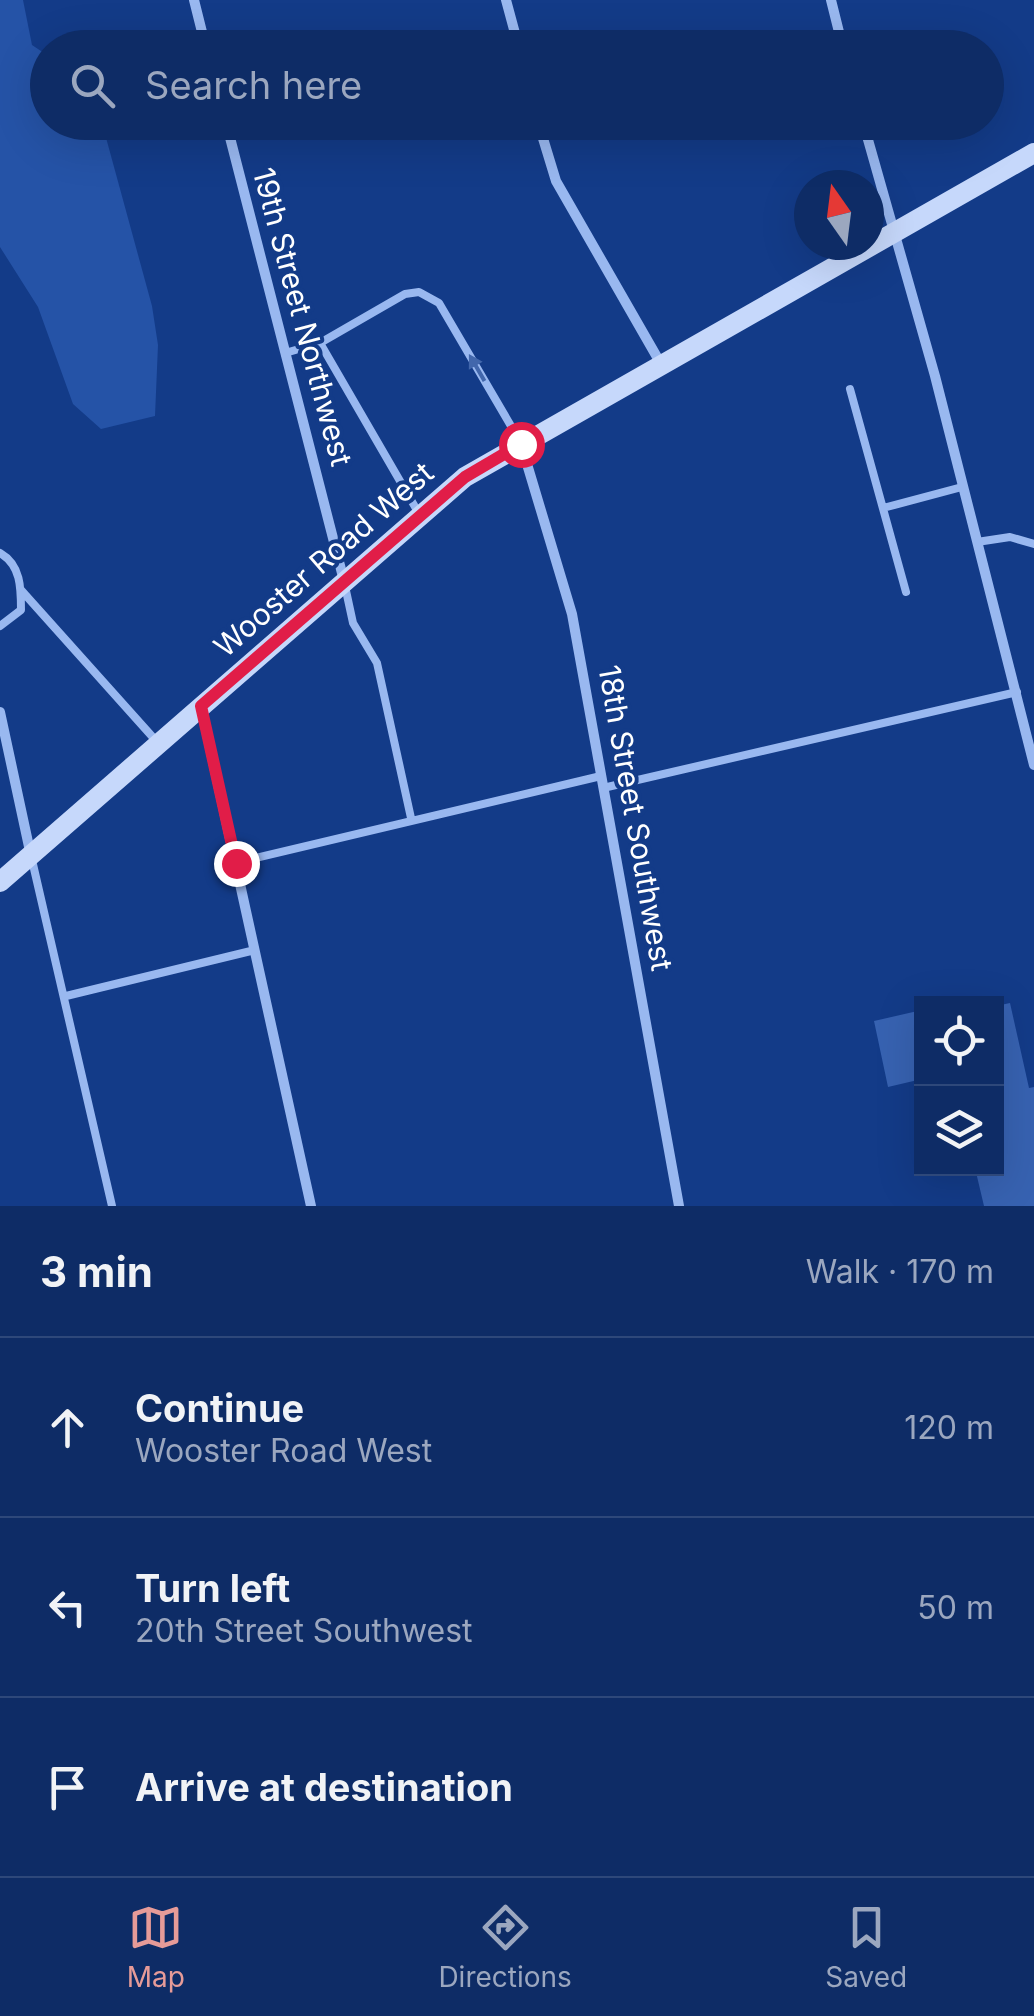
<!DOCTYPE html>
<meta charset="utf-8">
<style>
:root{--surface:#0e2c66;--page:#17346c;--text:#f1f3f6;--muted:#9ba7bf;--line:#2e487a;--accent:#e69b98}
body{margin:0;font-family:Inter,sans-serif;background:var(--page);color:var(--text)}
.controls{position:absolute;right:30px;bottom:30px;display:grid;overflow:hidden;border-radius:0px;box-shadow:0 10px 40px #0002}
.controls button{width:90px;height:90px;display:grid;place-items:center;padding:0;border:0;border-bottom:2px solid var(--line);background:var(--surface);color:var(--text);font:50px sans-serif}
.compass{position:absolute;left:794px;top:170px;width:90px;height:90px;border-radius:50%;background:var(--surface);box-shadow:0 10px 40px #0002;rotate:346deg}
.stop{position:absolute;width:30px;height:30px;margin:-22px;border:8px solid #e11d48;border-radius:50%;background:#fff}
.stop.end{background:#e11d48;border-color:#fff;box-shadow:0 2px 10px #0008}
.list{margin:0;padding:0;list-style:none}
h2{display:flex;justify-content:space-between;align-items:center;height:130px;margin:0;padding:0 40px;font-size:42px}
h2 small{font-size:32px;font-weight:400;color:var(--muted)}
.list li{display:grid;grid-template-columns:65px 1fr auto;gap:30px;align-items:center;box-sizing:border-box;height:180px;padding:0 40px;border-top:2px solid var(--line)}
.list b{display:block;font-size:38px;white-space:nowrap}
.list p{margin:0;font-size:32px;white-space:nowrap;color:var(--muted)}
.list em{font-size:32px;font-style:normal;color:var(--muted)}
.icon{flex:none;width:55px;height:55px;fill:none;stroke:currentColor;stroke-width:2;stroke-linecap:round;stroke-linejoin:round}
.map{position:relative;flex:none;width:1034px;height:1206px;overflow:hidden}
.search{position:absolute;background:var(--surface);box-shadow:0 10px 40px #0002;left:30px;right:30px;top:30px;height:110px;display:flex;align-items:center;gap:25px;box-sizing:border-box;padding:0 35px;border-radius:55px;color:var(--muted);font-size:38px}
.sheet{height:670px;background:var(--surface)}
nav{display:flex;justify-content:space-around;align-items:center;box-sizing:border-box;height:140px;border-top:2px solid var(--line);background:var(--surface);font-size:28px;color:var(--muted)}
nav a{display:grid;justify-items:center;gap:5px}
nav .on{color:var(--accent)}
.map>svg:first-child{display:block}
.green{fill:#2553a7}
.building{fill:#3762b1}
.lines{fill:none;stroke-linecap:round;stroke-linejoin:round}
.service{stroke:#99b8f0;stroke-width:8}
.minor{stroke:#99b8f0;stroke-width:10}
.secondary{stroke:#c6d8fb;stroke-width:20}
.oneway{fill:#4267ac}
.route{stroke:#e11d48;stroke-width:12}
.labels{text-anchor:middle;stroke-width:8;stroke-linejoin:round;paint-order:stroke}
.street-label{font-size:30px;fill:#fff;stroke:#133b88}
</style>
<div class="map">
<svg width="1034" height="1206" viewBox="0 0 1034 1206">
<rect width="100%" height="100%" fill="#133b88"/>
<path class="green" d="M0,0H23L32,45L47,55L48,122L102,123L152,306L158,345L155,416L101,429L73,404L38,307L0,247Z"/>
<path class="building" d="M1010,1003L1029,1088L1034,1087V1206H984L975,1168H996V1006Z
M922,1010V1079L888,1087L874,1021Z"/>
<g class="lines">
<path class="service" d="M320,343L418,512
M285,353L320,343L405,294L419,292L439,303L521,443
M850,389L906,592
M883,508L962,487
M977,542L1010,537L1034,544
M0,553C21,565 21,588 21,610L0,626
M345,586L353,623L377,663L411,818
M21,590L158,743
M603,788L1017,692
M32,860L112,1206
M235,863L601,776
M66,996L255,950"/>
<path class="minor" d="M194,0L206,48
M506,0L519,48
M831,0L843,48
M226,122L344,581
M538,122L556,181L661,364
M863,122L935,376L1034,765
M521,444L572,614L679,1206
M201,707L311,1206
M0,712L31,856"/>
<path class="secondary" d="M0,882L465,477L1034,153"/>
</g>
<defs><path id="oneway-solid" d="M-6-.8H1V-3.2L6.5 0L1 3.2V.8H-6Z" transform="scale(2.5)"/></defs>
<use class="oneway" href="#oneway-solid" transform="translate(477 368) rotate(-120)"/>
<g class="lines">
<path class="route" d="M236,863L201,706L465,477L521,444"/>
</g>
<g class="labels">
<g class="street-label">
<text transform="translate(302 317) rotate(75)" y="10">19th Street Northwest</text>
<text transform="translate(324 560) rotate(-41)" y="10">Wooster Road West</text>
<text transform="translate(635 818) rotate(80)" y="10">18th Street Southwest</text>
</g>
</g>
</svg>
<div class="controls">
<button><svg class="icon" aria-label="locate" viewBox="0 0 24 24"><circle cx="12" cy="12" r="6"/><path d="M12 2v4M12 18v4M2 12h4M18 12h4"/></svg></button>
<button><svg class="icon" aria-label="layers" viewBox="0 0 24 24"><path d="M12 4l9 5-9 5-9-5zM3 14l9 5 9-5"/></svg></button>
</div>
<svg class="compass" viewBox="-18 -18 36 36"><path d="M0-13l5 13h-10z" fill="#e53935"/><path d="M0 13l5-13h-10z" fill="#9ba7bf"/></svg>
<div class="stop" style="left:521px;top:444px"></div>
<div class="stop end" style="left:236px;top:863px"></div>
<div class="search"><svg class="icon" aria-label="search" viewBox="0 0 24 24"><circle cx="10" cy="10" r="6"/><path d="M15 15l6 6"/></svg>Search here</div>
</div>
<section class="sheet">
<h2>3 min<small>Walk · 170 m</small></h2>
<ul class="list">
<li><svg class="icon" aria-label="ahead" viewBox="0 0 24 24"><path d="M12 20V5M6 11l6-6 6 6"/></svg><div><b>Continue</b><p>Wooster Road West</p></div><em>120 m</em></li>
<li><svg class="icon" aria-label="left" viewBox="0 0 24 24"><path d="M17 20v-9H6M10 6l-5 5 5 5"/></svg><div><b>Turn left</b><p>20th Street Southwest</p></div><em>50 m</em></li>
<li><svg class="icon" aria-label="arrive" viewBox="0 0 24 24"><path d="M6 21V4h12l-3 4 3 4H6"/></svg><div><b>Arrive at destination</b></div></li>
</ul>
</section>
<nav>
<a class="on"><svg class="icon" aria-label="map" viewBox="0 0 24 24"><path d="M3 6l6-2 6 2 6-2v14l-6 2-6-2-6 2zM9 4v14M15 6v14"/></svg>Map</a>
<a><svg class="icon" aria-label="directions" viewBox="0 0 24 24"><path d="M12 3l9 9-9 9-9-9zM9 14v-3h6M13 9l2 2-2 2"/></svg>Directions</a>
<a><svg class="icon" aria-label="saved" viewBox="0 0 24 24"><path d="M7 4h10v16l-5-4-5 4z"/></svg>Saved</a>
</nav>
